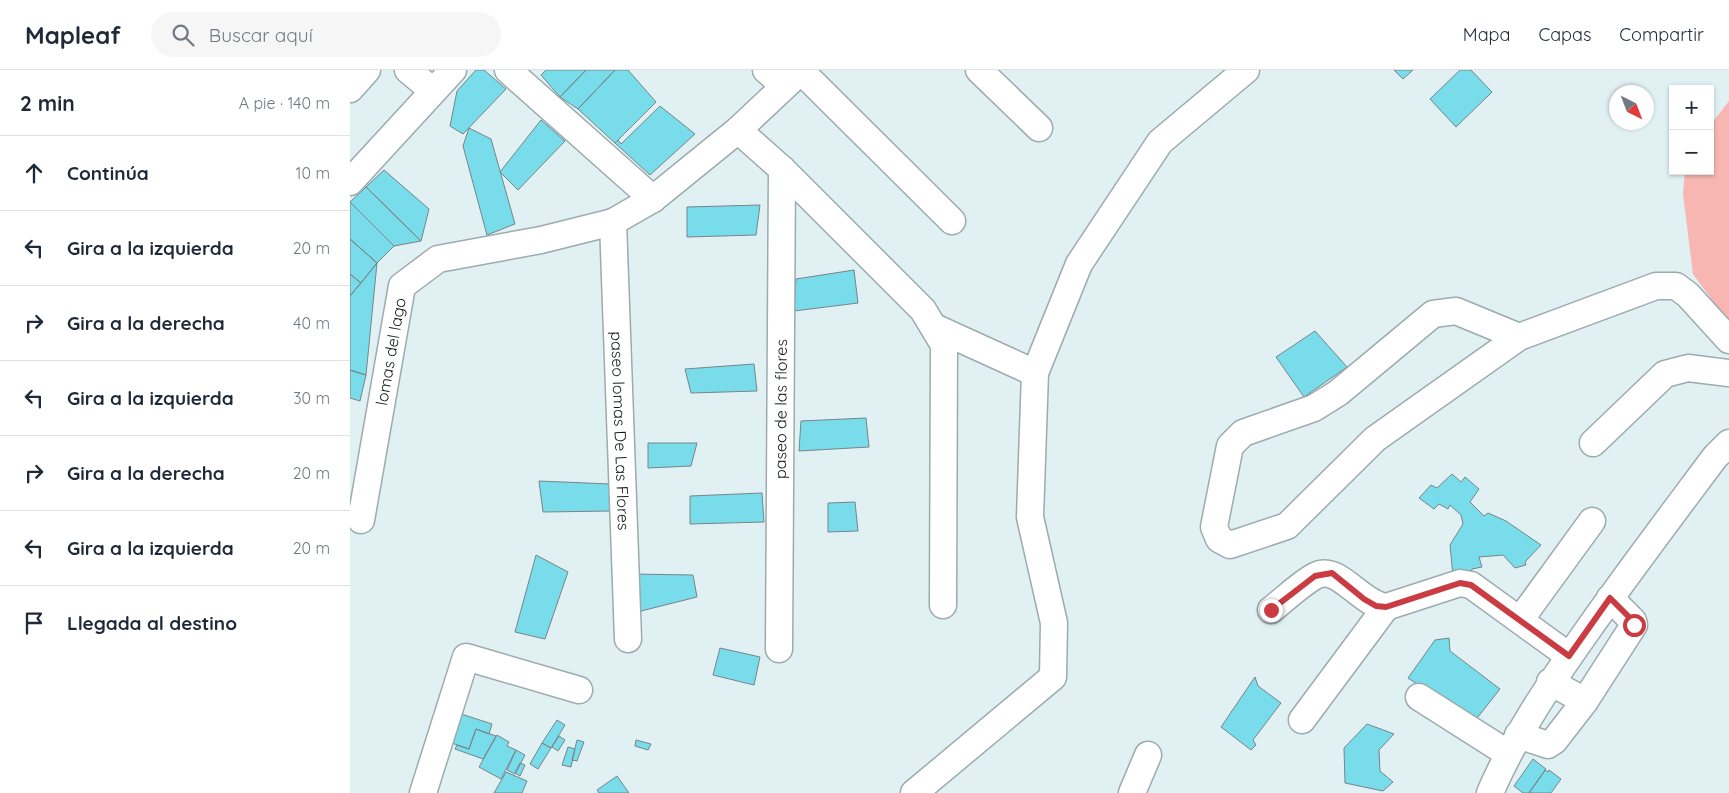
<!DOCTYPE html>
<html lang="es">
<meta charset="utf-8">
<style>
:root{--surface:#fff;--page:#f6f6f7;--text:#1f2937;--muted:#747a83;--line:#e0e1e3}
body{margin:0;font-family:Quicksand,sans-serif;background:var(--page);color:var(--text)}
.controls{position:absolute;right:15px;top:15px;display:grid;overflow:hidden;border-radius:0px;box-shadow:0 1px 4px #0004}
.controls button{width:45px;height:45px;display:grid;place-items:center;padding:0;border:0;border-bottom:1px solid var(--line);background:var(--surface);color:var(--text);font:25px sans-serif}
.compass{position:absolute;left:1259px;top:15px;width:45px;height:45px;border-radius:50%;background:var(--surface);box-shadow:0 1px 4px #0004;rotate:138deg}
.stop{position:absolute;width:15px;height:15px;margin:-11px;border:4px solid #ca3b42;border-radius:50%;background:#fff}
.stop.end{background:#ca3b42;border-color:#fff;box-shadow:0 1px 5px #0008}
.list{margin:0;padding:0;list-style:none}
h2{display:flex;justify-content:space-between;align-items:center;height:65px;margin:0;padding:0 20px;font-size:21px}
h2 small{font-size:16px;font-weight:400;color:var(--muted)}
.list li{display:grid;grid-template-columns:32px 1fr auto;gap:15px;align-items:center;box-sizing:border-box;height:75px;padding:0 20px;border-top:1px solid var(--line)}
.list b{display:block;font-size:19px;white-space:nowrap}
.list em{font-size:16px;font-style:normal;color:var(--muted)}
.icon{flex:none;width:28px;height:28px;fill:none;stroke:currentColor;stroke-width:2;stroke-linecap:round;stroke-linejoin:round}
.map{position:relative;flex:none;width:1379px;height:723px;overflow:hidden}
header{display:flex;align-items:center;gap:30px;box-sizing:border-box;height:70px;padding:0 25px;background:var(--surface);border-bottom:1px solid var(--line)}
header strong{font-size:24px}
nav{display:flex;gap:28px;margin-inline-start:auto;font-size:18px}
.search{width:350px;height:45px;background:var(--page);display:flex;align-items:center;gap:12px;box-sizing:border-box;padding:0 18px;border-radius:28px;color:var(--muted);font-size:19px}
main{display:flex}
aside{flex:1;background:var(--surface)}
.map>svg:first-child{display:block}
.green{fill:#f7b6b2}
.building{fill:#78dceb;stroke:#778587}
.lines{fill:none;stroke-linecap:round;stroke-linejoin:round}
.minor-casing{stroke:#9cabad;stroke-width:29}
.minor{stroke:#fff;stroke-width:26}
.route{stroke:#ca3b42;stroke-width:6}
.labels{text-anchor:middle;stroke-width:4;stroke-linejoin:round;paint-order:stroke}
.street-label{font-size:16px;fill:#13191a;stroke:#fff}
</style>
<header>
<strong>Mapleaf</strong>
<div class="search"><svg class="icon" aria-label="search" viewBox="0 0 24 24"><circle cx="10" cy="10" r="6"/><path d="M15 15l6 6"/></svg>Buscar aquí</div>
<nav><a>Mapa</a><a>Capas</a><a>Compartir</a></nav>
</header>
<main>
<aside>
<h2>2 min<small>A pie · 140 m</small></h2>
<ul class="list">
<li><svg class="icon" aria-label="ahead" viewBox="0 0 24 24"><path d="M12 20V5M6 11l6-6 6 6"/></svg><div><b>Continúa</b></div><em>10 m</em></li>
<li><svg class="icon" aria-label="left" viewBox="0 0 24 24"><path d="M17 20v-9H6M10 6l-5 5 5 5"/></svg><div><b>Gira a la izquierda</b></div><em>20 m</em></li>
<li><svg class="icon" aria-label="right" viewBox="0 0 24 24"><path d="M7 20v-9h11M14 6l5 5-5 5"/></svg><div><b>Gira a la derecha</b></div><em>40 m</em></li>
<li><svg class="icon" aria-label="left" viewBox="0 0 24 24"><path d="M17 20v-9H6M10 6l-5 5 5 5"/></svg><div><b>Gira a la izquierda</b></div><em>30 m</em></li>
<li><svg class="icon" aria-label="right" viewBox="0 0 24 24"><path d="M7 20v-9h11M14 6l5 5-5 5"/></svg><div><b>Gira a la derecha</b></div><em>20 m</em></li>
<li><svg class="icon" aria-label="left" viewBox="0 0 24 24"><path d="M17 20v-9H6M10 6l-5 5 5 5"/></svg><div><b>Gira a la izquierda</b></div><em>20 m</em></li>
<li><svg class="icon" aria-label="arrive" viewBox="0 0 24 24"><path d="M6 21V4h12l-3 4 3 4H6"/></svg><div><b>Llegada al destino</b></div></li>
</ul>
</aside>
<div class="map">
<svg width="1379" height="723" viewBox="0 0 1379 723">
<rect width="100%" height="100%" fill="#e1f1f3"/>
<path class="green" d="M1379,31V253L1343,204L1333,124L1335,101H1360V56Z"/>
<path class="building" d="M126,0H134L156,19L113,64L100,56L107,21Z
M196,0H236L210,27L191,5Z
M236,0H265L228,39L210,27Z
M265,0H278L306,32L265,73L228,39Z
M1044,0H1063L1053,9Z
M1110,0H1121L1142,22L1106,57L1080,29Z
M310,36L345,64L300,105L265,73L268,70L271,74Z
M191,50L215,71L168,120L150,102Z
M119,58L141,69L165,154L137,165L113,76Z
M34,100L79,139L71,171L16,117Z
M16,117L71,171L44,176L0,132Z
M0,132L44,176L27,193L0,169Z
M410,135L406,165L337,167V137Z
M0,169L27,193L11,213L0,204Z
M27,193L16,305L0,300V226Z
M504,200L508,233L444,241L446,209Z
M0,204L11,213L0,226Z
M965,261L997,297L954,327L926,287Z
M404,294L407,321L341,323L335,299Z
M0,300L16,305L10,331L0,328Z
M516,348L519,377L449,381L451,351Z
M298,373H347L341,396L298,398Z
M1102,404L1111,412L1115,407L1129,419L1120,432L1134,446L1138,443L1156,451L1191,475L1175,492L1176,495L1165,498L1153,485L1129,487L1132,497L1122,499L1121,503L1103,506L1100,475L1113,454L1111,445L1100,435L1098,439L1089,434L1084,439L1069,428L1081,415L1087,418Z
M189,411L260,414L262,441L193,442Z
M412,423L414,452L340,454V426Z
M505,432L508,461L478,462V433Z
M186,485L218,502L195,569L165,562Z
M283,504L343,505L347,527L287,542Z
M1099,568L1100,581L1150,619L1124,652L1058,608L1085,570Z
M370,578L410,587L404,615L363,605Z
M905,607L908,616L931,633L903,670L906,675L901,680L871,657Z
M102,641L142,654L139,664L126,659L119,679L93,670Z
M207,650L215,655L201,678L192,673Z
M1017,654L1044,664L1029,680L1030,701L1043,712L1033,721L995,713L994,678Z
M126,659L146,666L133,689L105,679L107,675L119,679Z
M147,665L159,672L157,676L166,680L151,709L129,697Z
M209,666L215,670L208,681L202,677Z
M227,670L234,672L227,691L222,690Z
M286,670L301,674L298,680L285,676Z
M192,673L201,678L188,699L180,694Z
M218,677L225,679L221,697L212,695Z
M166,680L175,685L165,704L157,700Z
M1183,689L1196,699L1179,723H1173L1164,716Z
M170,693L175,695L170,706L165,703Z
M1195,700L1198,702L1199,700L1211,709L1201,723H1179Z
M156,702L177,711L172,723H144Z
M267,706L279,723H249L247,720Z"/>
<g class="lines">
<g class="minor-casing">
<g id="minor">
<path d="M58,0L83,21"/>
<path d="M158,0L303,129"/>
<path d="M416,0L434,16"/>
<path d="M629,0L689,58"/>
<path d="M451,1L602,151"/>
<path d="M0,19L17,0"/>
<path d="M388,60L432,99L573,240L594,275L593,535"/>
<path d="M0,112L103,0"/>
<path id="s1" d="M263,152L278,569"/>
<path d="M584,257L685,303"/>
<path d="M1169,267L1025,369L937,456L880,475L869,469L864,457L880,376L893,363L964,338L988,323L1083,244L1106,241L1169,267L1306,216H1326L1338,225L1379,270"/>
<path d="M1243,373L1315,304L1338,298L1379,303"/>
<path id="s2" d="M11,450L52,216L88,189L191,170L263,152L303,129L388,60L452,0"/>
<path d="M921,540C935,529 949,515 965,506C988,493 1010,534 1036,537L1110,513L1121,515L1219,586"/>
<path d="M1170,550L1242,451"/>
<path id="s3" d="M429,579L432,99"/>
<path d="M1069,627L1157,683"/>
<path d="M1235,631L1284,555L1283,551L1260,528"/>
<path d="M952,650L1036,537"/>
<path d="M1168,665L1198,675L1204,671L1235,631L1200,612"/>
<path d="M73,723L116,587L229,620"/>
<path d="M564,723L703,607L704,553L680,447L685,303L729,194L810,72L896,0"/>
<path d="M782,723L798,685"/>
<path d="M1140,723C1165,665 1199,615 1235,564C1277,504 1321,446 1365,387L1379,373"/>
</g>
</g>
<use href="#minor" class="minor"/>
</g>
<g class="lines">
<path class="route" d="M921,540L965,506L982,503L1014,529L1026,536L1036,537L1110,513L1121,515L1219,586L1260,528L1283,551L1284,555"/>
</g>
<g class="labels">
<g class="street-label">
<text dy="6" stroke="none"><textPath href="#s2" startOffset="171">lomas del lago</textPath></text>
<text dy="6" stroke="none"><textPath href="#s3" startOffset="240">paseo de las flores</textPath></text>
<text dy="6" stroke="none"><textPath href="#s1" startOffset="209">paseo lomas De Las Flores</textPath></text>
</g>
</g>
</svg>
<div class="controls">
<button>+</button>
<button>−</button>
</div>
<svg class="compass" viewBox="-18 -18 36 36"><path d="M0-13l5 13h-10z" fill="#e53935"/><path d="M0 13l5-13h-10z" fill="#747a83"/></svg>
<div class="stop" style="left:1284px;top:555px"></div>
<div class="stop end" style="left:921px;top:540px"></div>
</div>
</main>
